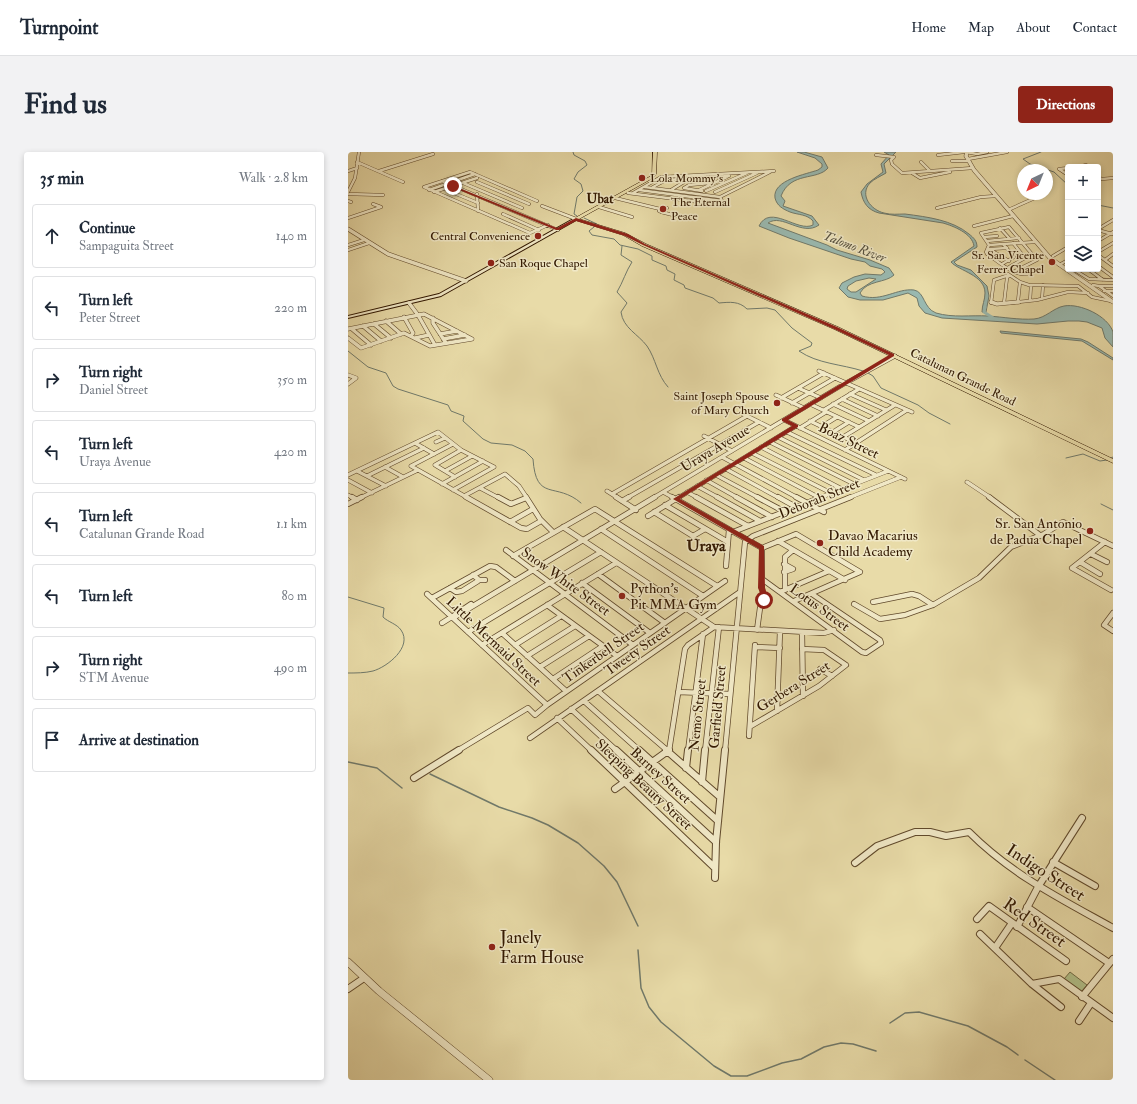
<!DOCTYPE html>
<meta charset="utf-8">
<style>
:root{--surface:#fff;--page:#f2f2f3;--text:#1f2937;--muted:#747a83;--line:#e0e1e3;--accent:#8f2418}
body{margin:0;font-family:"IM FELL Double Pica",serif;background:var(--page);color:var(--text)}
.controls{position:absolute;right:12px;top:12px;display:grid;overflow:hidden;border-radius:4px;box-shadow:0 2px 6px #0003}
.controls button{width:36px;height:36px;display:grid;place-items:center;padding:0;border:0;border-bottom:1px solid var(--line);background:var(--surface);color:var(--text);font:20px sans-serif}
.compass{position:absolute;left:669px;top:12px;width:36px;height:36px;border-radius:50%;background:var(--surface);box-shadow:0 2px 6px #0003;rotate:223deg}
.stop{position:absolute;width:12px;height:12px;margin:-9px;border:3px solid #8f2418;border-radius:50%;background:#fff}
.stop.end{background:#8f2418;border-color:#fff;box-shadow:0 1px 4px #0008}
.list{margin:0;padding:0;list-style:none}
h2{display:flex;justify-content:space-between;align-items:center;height:52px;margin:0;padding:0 16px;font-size:17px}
h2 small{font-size:13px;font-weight:400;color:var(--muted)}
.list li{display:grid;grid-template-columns:26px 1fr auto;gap:12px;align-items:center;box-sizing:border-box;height:64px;margin:0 8px 8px;padding:0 8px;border:1px solid var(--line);border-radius:4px}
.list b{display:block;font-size:15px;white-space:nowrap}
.list p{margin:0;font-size:13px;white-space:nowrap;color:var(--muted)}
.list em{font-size:13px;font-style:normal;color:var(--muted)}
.icon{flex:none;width:22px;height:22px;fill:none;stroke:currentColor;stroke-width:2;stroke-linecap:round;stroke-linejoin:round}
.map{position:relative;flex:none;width:765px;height:928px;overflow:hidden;border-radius:4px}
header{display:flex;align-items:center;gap:24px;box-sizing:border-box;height:56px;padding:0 20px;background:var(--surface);border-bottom:1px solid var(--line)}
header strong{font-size:19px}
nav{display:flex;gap:22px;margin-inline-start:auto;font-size:14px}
.intro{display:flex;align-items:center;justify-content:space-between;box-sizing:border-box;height:96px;padding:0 24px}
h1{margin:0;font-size:28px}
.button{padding:10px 18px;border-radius:4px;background:var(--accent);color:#fff;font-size:14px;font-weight:700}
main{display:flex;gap:24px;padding:0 24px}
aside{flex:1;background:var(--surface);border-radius:4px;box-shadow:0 2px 6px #0003}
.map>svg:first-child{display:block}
.green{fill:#b2c18a;stroke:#726c46}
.water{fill:#99b9b0;stroke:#70796a;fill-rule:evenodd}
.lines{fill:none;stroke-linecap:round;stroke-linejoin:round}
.stream-far1{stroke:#70796a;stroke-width:1}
.stream{stroke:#70796a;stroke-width:1.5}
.canal{stroke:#99b9b0;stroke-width:3}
.minor-far3-casing{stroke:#60492b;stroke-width:3.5}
.minor-far2-casing{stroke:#60492b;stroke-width:4.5}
.minor-far1-casing{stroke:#60492b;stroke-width:6}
.minor-casing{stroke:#60492b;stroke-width:8}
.tertiary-far1-casing{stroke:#60492b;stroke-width:4.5}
.tertiary-casing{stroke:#60492b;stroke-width:8}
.secondary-casing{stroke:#321801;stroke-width:2}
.primary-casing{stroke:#321801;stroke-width:1}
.minor-far3{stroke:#f0e8c6;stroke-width:2.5}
.minor-far2{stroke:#f0e8c6;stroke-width:3.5}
.minor-far1{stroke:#f0e8c6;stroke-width:4.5}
.minor{stroke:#f0e8c6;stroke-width:6}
.tertiary-far1{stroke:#f0e8c6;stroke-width:3.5}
.tertiary{stroke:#f0e8c6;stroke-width:7}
.secondary{fill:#f0e8c6;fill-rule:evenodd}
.primary{fill:#e8dba8;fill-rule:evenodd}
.route{fill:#8f2418}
.poi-dot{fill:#8f2418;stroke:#f0e8c6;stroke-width:1.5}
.labels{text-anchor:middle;stroke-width:3;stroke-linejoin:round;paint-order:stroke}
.far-poi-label{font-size:12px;fill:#321801;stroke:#f0e8c6;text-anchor:start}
.far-street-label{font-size:12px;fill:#321801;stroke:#f0e8c6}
.far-quarter-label{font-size:13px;font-weight:bold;fill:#321801;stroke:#f0e8c6}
.far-water-label{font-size:13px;font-style:italic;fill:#56503e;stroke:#f0e8c6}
.street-label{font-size:14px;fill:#321801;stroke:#f0e8c6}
.poi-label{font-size:14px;fill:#321801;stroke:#f0e8c6;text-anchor:start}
.quarter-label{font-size:16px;font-weight:bold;fill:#321801;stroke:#f0e8c6}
.near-street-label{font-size:17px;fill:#321801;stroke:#f0e8c6}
.near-poi-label{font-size:17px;fill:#321801;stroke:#f0e8c6;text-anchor:start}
</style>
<header>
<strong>Turnpoint</strong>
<nav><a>Home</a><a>Map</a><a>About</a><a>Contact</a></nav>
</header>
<div class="intro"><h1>Find us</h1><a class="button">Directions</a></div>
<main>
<aside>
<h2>35 min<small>Walk · 2.8 km</small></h2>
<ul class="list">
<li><svg class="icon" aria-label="ahead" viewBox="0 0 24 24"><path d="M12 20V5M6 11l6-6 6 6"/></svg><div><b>Continue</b><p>Sampaguita Street</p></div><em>140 m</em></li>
<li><svg class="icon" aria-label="left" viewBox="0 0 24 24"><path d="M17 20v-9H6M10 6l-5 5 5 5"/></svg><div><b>Turn left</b><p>Peter Street</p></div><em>220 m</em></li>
<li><svg class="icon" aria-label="right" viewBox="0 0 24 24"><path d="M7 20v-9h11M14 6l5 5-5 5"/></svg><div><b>Turn right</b><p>Daniel Street</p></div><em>350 m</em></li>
<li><svg class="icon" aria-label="left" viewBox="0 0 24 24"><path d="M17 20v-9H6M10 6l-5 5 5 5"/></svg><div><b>Turn left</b><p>Uraya Avenue</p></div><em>420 m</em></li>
<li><svg class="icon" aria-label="left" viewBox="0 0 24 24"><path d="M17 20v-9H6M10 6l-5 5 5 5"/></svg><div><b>Turn left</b><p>Catalunan Grande Road</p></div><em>1.1 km</em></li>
<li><svg class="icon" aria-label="left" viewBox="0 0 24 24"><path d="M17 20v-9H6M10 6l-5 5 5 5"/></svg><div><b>Turn left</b></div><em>80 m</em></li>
<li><svg class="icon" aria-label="right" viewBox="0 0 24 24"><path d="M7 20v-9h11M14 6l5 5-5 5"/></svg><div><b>Turn right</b><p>STM Avenue</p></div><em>490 m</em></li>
<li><svg class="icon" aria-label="arrive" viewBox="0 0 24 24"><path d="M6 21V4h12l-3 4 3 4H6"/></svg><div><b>Arrive at destination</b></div></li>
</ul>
</aside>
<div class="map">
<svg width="765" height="928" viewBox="0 0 765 928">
<rect width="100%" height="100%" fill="#e8dba8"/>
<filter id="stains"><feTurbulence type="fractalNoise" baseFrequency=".005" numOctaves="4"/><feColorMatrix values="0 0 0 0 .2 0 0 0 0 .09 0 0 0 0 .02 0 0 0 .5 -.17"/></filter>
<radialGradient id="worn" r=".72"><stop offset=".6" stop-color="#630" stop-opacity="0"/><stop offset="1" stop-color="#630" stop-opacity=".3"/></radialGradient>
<path class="green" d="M722,820L739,833L733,840L716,827Z"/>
<path class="water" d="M449,0H456L474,5L480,16C469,29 443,19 433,44L437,49L435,54L464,64L471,73C454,85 434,61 420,71L479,93L489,98L522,108L541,116L546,123C538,131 519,128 512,141L514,144C534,150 549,136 566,138C577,140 575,156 588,161C605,166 623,163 640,164C655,165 671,168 686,167C698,166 705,156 716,154C732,151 760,164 765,180C765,184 765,191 765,195L757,186L754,176L739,170L731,169H720L689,172L594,166L577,161L571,154L569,146L560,141L535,148H512L500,145L491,136L494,131L506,125L517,122L533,123L537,120L534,117L522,114L517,110L503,107L441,86L411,74C422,51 450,81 465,73V69C459,62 450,63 442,60C435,57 429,54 427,46C424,28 459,22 470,18L474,15V12L467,6ZM521,126L528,127L508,140H503L499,137L500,134L508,129Z
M536,0H548L536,12L538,21C533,24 526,27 522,31C511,43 523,58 536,61C543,63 550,62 557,62C580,65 604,68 621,82C626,86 629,89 629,95L606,110L609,113L623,118L639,134L641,144L638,160H634C634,153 637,148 637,141C637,123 611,119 603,110L626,94C624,81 605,74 595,71L531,61C520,58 515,51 513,40L519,32L535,20L533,12L541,3Z
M652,179L733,187L740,190L765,206V208L734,189L653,181Z"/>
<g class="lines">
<path class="stream-far1" d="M225,0L226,3L237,9L239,13L230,20L226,27L233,32L235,39L229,45L226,62L229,64
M693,0L675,7L682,12L706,20L720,33
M750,53L765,56
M236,66L249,72
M246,75L241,79L244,83L266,87L272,93L290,97L304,104V108L318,114L319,118L327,122L326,128L336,133L337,136L365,146L371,151C382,150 391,149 399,157L419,156L427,158L444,176L464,191L463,194L451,199C470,212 493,212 515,219
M274,94L273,103L284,110C278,119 275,130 269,140L279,151L273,160C275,176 290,182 299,194C308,207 309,223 320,235
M0,199L20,215L38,221L45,234L50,237L100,253L103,259L116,264L115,269L135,287L143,291L164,293L177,299L185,307C188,351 208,329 233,351
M520,221L525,224L533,236L570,253L581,261L602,272
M718,306L735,302L752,309L759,308
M763,306L765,305
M753,352L765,358
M0,445L36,456L35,465C40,470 49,472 53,478C65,495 39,515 25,519C17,521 8,521 0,521"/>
<path class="stream" d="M0,610L29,616L54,636
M82,622L151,655L184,666L200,673L230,691L256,714L269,730L290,774
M290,798L293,836L301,855L313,870L366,914L383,924H399L434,911L453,907L476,895L493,891L505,892L528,899
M542,871L557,861L571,860L620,874L659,895L670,903
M677,908L707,928"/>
<path class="canal" d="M637,155L636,160L645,166"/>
<g class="minor-far3-casing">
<path id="minor-far3" d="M618,0L629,2L639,0
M528,3L546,5L543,8L544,12L554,21L625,16
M590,3L616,0
M620,7L659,0
M604,9H621
M9,10L55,30
M573,10L582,19
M724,15H729
M731,15L738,13L741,15
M720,16L711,17L720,23
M0,19L9,16
M31,19L85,2
M564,21L572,26L602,20
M750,25L754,27L765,26
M94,29L210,78
M129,30L181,52
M115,31L174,56
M76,35L182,81L200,73
M76,35L122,20L189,49
M297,35L372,45L422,20
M305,35L318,28L381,24
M336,36L354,39
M336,36L341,33L362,31
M81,38L127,22
M291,38L374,49
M323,38L336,30
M351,38L379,25
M101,39L130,51
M358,39L399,21
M0,40L7,26L11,0
M86,40L129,26
M367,40L409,21
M280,41L375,53L376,52L372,45
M285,41L313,25L426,19
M0,42L35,43
M129,42L130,59
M267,46L312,57L319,56
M0,49L3,50
M25,52L33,55
M194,54L228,67
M251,55L284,65
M589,56L633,45L648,44
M312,57L311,59L313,60L341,67
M660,58L696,42
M155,62L191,78
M0,66L33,55
M626,74L665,64
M652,76L662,87
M750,77L765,68
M750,78L764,82
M636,85L649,84
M639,89L671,86
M750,89L765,80
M0,93L16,88
M641,93L687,90
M641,97L661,109
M642,97L659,96
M0,98L21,91
M750,100L765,91
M750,103L765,114
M705,104L720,95
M757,108L765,102
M654,112L666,105L655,92
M711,113L720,108
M750,114L765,125
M661,115L677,106L665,91
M725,117L741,127L765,128
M740,117L755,128
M667,119L689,108L661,75L633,81L641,93L638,100L639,102C650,109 668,127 682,121L675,117
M660,122L672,130L681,133L730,134L744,145L763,149
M745,133L751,134
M751,134L765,144
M751,134H765
M756,139H765
M694,147L695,133
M670,149L672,130
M682,149L683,133
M643,151L646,128L661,123
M656,151L659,126L661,123
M661,151L689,148L720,140L740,141"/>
</g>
<g class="minor-far2-casing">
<path id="minor-far2" d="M643,150L649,152L671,150
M61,151L70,163L87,193
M56,165L65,181L63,184
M85,166V171L98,191
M38,169L53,182
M26,172L43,186
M15,174L33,189
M0,177L76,162L124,187
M4,177L23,193
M92,182L109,179
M0,186L13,196L56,181L82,194L124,187
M67,186L81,183
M95,187L117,183
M471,219L564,260
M0,223L8,226L0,232
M450,236L473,246
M502,242L538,258
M428,243L456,256
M433,246L476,221
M494,247L530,264
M444,251L487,226
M462,252L511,275
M485,252L521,269
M476,258L511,237
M395,262L423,276
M436,268L557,327
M462,269L508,291
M473,275L489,265
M452,276L478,260
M439,280L528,323
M485,280L501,270
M356,284L384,299
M430,285L516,328
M495,285L547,253
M88,290L97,286
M422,290L506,332
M67,291L86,302
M413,295L494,337
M497,298L559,258
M404,301L483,341
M374,305L450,346
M396,306L472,346
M87,313L113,298
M87,313L107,325
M63,314L120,346
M63,314L105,292
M37,315L55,325
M378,317L431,346
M9,319L38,334
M97,319L124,304
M0,323L90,280L113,298L146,315
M368,323L411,346
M19,324L76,296
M0,328L24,341
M358,328L390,346
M619,330L643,346
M94,332L135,309
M349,334L371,346
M132,336L151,346
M105,338L146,315
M259,339L270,346
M315,340L326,346
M339,340L350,346
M264,342L399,264
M0,343L5,346
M116,344L157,322L171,334L179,346
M12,346L70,318
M279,346L411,270
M305,346L496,232L547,204
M330,346L448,274
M471,346L540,319
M500,346L553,325"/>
</g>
<g class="minor-far1-casing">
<path id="minor-far1" d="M4,345L9,348
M118,345L173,376L179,377L193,369
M150,345L163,352L178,346
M178,345L192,367L205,380
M268,345L288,358
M324,345L414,396
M348,345L400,374
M369,345L412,369
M388,345L424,365
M409,345L437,360
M430,345L448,355
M448,345L476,360
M470,345L472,346
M641,345L693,384
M274,349L281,345
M0,352L14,345
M317,353L380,390
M306,360L345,384L357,377
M300,364L331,345
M162,370L185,357
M215,375L366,475L476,481L486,478
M253,377L355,444
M385,380L474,345
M430,389L497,428
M757,390L724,416L763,438
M414,396L448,382L512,420L446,449
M158,398L285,493
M743,402L759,410
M165,404L247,357L369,434
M732,410L752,422
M436,412L445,417L436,420
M378,414L381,378
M250,422L317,471
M414,427L514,500L518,501L533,491L532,488L464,442
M130,428H137
M234,431L302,481
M102,436L108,440L114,439L130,429V427L125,423
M437,438V405L445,398
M432,440L481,419
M79,442L199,553
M84,446L142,414L148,415L167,429
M525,450L564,442L571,444L585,453
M506,452L532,467L557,463L585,453L631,426L663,395L696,382L715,370L765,394
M199,453L269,504
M765,461L756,473L765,479
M102,466L123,452
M94,471L102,466H105L307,345
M409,478L412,456L416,446L414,436V396
M120,480L253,400
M454,480L455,544
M154,481L218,539
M134,493L268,411
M167,493L213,464
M407,495L432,496
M179,504L227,474
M192,515L241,484
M472,517L484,524
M205,527L255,494
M250,539L320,599
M330,540L382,542
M236,549L292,599
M223,557L269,599
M429,559L432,479
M209,566L244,599
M403,574L471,534L498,513L476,498L454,497
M401,584L407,493
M182,586L392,440
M109,599L180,556L187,563L199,553L377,429
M321,599L337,497L340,493L366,475
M340,599L355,482
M357,599L371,475
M377,599L397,390L405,384L503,345"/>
</g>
<g class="minor-casing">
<path id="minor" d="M243,598L367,716
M268,598L368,690
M291,598L370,669
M318,598L372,645
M338,616L340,598
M66,626L111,598
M354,630L357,598
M267,637L321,598
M705,710L747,734
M507,711L529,694L567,680H582L598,684L621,680C664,723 713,747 765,776
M367,726L368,690L377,598
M679,755L761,811
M629,767L641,754L718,809
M669,775L690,735L734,666
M632,782L684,832L713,855
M647,796L664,771
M684,832L711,827L765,866
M0,837L16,826
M734,845L765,807
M731,869L743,851"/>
</g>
<g class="tertiary-far1-casing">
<path id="tertiary-far1" d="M619,0L618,4L626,18L702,106L765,150
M0,77L40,102L118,129"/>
</g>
<g class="tertiary-casing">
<path id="tertiary" d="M0,810L31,839L141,928"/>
</g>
<g class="secondary-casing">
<path id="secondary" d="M227,66L230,67L93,144L0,166V164L91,142Z"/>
</g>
<g class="primary-casing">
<path id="primary" d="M305,0H309L308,22L305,26L231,67L277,81L298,92L490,175L765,307V311L486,177L294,94L275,83L227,68V66L303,24L304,22Z"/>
</g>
<use href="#minor-far3" class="minor-far3"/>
<use href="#minor-far2" class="minor-far2"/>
<use href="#minor-far1" class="minor-far1"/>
<use href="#minor" class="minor"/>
<use href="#tertiary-far1" class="tertiary-far1"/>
<use href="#tertiary" class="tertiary"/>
<use href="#secondary" class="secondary"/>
<use href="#primary" class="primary"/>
</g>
<path class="route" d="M104,33L209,76L228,66L280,82L297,92L489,175L546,202V204L440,268L450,273V275L332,347L416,394L417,436L419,443L418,450L413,448V443L410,436L411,397L325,347L444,274L434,269V267L541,203L486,177L295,93L277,84L228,69L211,78H208L104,35Z"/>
<g class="poi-dot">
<circle cx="294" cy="26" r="4"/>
<circle cx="315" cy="57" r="4"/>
<circle cx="190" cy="84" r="4"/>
<circle cx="704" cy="110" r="4"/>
<circle cx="143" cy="111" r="4"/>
<circle cx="429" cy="251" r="4"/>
<circle cx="742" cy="379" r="4"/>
<circle cx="472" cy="391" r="4"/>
<circle cx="274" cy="444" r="4"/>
<circle cx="144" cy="795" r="4"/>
</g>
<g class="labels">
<g class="far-poi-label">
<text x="302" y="30">Lola Mommy's</text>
<text x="323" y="54">The Eternal<tspan x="323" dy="14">Peace</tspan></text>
<text x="182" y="88" text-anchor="end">Central Convenience</text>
<text x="696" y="107" text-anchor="end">Sr. San Vicente<tspan x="696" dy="14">Ferrer Chapel</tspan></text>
<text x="151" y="115">San Roque Chapel</text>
<text x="421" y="248" text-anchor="end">Saint Joseph Spouse<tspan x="421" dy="14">of Mary Church</tspan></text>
</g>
<g class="far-street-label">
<text transform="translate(615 225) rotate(26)" y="4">Catalunan Grande Road</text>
</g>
<g class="far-quarter-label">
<text x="252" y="51">Ubat</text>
</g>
<g class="far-water-label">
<text transform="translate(507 94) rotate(21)" y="5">Talomo River</text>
</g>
<g class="street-label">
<text transform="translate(501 288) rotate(26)" y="5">Boaz Street</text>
<text transform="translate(367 296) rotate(-31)" y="5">Uraya Avenue</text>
<text transform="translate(471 346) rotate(-22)" y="5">Deborah Street</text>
<text transform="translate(218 429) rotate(36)" y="5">Snow White Street</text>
<text transform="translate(472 455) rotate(36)" y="5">Lotus Street</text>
<text transform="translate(146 489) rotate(43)" y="5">Little Mermaid Street</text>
<text transform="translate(289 498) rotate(-35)" y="5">Tweety Street</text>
<text transform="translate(255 500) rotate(-35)" y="5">Tinkerbell Street</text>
<text transform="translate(445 534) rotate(-32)" y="5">Gerbera Street</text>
<text transform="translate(369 555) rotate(-85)" y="5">Garfield Street</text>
<text transform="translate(349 563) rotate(-84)" y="5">Nemo Street</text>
<text transform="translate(313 623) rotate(42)" y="5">Barney Street</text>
<text transform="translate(296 632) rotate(43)" y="5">Sleeping Beauty Street</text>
</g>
<g class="poi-label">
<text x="734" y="376" text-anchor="end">Sr. San Antonio<tspan x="734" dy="16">de Padua Chapel</tspan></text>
<text x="480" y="388">Davao Macarius<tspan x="480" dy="16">Child Academy</tspan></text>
<text x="282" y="441">Python's<tspan x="282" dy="16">Pit MMA Gym</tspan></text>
</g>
<g class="quarter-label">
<text x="358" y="399">Uraya</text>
</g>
<g class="near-street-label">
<text transform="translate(698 720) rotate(33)" y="6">Indigo Street</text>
<text transform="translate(687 770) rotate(35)" y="6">Red Street</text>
</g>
<g class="near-poi-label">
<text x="152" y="791">Janely<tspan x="152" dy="20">Farm House</tspan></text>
</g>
</g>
<rect width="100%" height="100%" filter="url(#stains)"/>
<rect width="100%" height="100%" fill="url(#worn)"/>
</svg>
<div class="controls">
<button>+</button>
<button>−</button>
<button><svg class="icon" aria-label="layers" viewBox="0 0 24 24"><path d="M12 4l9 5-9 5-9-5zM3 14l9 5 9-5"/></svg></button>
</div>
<svg class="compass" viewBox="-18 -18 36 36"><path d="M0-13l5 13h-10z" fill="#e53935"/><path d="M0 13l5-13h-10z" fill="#747a83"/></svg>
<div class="stop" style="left:416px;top:448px"></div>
<div class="stop end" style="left:105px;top:34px"></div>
</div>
</main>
